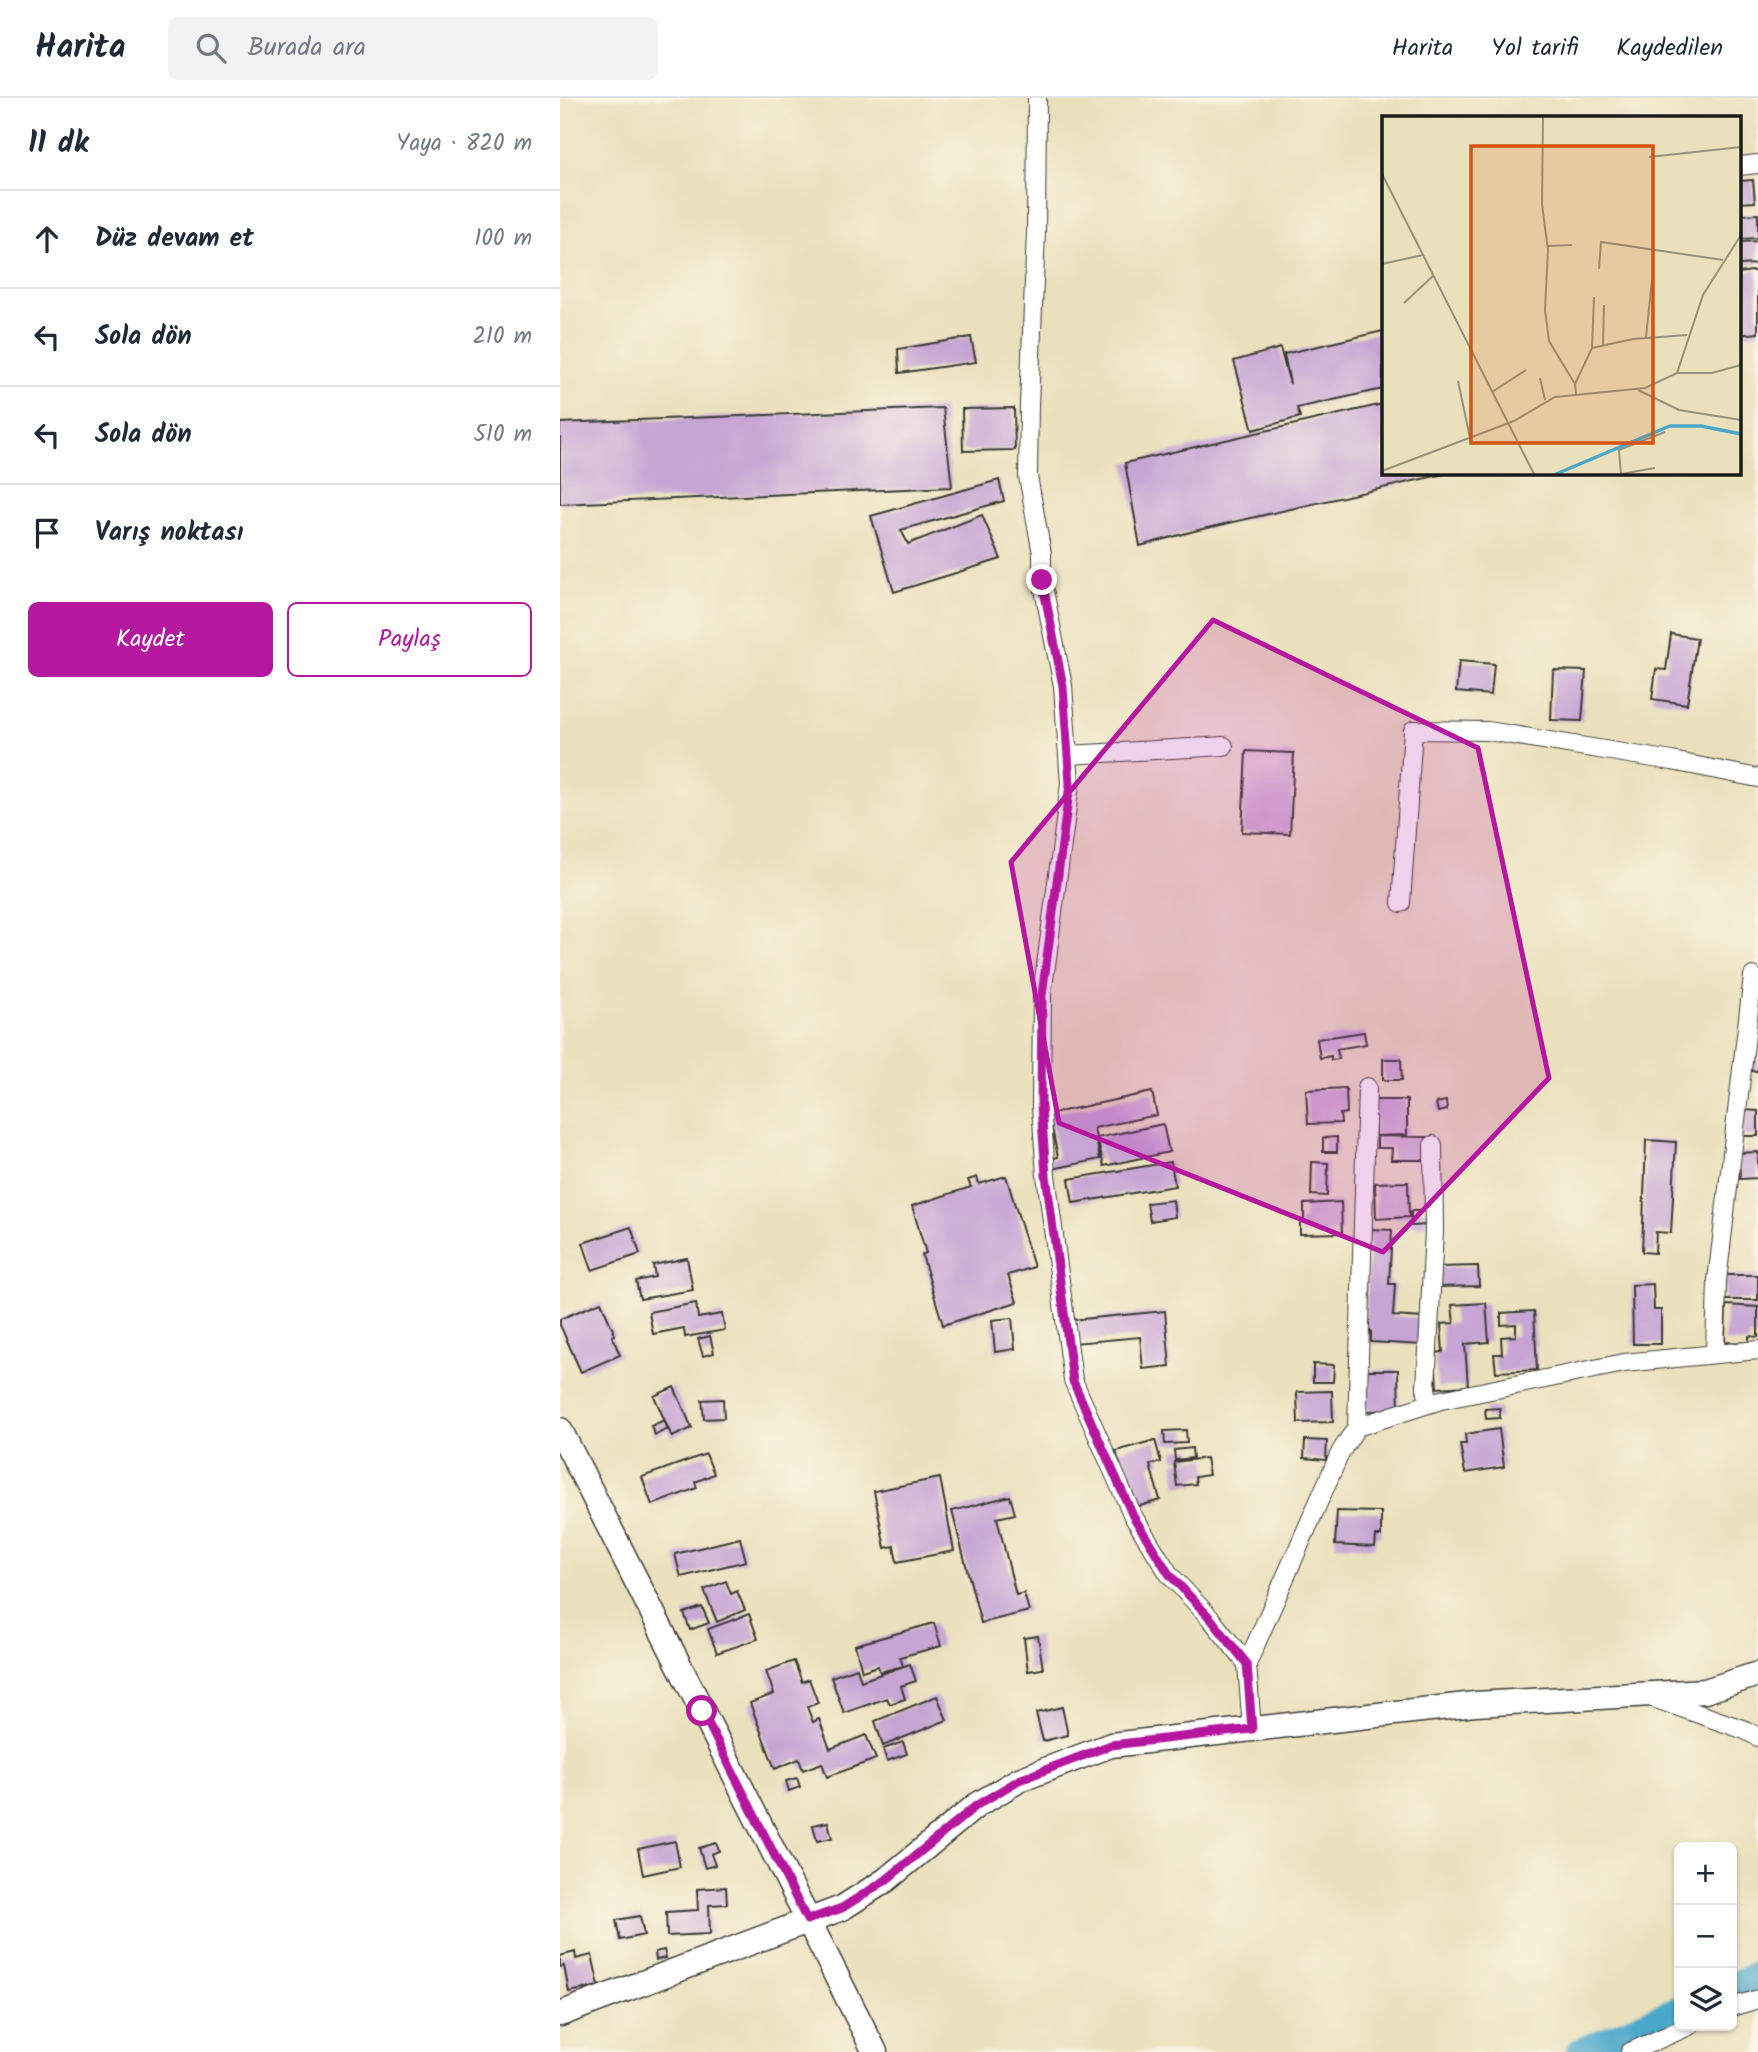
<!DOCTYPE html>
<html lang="tr">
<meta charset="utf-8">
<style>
:root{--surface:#fff;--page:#f2f2f3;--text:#1f2937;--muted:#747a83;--line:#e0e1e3;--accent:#b5179e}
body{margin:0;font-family:Kalam,sans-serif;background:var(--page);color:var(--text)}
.controls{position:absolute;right:21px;bottom:21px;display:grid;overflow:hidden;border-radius:10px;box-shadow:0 2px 5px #0004}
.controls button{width:63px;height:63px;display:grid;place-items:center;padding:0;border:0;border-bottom:2px solid var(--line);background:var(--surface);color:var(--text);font:35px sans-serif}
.stop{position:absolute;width:21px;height:21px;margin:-16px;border:5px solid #b5179e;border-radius:50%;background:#fff}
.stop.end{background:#b5179e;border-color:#fff;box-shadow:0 2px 7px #0008}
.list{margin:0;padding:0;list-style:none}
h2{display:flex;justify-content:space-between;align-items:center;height:91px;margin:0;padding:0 28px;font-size:30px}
h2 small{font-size:23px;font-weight:400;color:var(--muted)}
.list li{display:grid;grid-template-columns:46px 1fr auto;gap:21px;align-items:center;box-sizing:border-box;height:98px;padding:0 28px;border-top:2px solid var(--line)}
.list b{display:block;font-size:26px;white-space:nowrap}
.list em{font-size:23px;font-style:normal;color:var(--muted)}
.actions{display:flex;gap:14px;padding:21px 28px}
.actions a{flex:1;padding:16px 0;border:2px solid var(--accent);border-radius:10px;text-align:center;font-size:24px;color:var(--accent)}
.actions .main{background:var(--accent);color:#fff}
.icon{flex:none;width:38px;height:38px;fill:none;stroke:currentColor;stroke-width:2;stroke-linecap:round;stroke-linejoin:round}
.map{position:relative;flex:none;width:1198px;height:1954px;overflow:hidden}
header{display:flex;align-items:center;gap:42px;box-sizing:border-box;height:98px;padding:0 35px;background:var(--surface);border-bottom:2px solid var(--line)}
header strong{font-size:33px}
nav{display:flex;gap:38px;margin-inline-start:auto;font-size:24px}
.search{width:490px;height:63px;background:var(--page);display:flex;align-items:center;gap:18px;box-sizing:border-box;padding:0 24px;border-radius:10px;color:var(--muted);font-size:26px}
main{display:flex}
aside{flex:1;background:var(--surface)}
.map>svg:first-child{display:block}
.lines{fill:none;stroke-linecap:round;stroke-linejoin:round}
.river{stroke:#4ca7ca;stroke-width:28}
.building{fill:#c6a5d4}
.street-casing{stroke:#3b3934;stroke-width:20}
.secondary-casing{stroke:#3b3934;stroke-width:27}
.street{stroke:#fff;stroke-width:18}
.secondary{stroke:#fff;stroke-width:24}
.route{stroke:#b5179e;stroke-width:9}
.marked{fill:#b5179e;fill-opacity:0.2;stroke:#b5179e;stroke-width:5;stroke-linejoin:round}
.inset-river{fill:none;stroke:#4ca7ca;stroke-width:3.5}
.inset-road{fill:none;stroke:#98927c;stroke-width:2}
.view{fill:#d4530e;fill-opacity:0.15;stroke:#d4530e;stroke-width:3.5}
.inset-edge{fill:none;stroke:#1c1c1c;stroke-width:3.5}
</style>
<header>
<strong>Harita</strong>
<div class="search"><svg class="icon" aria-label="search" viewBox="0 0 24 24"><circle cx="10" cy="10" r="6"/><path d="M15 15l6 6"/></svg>Burada ara</div>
<nav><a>Harita</a><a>Yol tarifi</a><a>Kaydedilen</a></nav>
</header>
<main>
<aside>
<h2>11 dk<small>Yaya · 820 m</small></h2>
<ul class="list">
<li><svg class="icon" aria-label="ahead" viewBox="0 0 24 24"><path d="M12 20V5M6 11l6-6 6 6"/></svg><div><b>Düz devam et</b></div><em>100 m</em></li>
<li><svg class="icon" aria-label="left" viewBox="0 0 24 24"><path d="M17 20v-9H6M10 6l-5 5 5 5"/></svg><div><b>Sola dön</b></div><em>210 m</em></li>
<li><svg class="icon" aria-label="left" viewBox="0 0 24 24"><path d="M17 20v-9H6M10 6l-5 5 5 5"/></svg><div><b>Sola dön</b></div><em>510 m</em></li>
<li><svg class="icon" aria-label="arrive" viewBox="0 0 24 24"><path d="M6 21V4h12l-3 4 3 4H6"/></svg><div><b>Varış noktası</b></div></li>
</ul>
<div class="actions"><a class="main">Kaydet</a><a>Paylaş</a></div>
</aside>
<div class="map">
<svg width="1198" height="1954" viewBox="0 0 1198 1954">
<rect width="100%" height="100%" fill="#fcf5e5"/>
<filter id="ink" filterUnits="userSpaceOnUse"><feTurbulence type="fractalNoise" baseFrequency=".0143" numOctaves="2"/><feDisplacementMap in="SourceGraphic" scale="14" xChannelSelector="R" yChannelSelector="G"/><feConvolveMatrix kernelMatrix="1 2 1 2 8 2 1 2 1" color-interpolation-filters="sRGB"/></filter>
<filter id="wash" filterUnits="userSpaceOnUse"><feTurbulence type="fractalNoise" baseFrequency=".00686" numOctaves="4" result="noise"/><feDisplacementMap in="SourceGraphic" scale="28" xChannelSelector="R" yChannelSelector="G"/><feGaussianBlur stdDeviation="1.57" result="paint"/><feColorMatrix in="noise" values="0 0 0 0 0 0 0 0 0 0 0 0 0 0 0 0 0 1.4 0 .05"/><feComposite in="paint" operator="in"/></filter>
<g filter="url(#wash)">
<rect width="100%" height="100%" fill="#eae0bc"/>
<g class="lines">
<path class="river" d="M1172,1888L1198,1877
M1020,1954L1119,1911"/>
</g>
<g id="blocks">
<path class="building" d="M1193,82L1195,104L1179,105V83Z
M1198,116V140L1179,141V117Z
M1198,143V166L1179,167V144Z
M1198,172V235L1179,237V175Z
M823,233V291L737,310L740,319L693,332L674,263L720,250L730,286L724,256Z
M411,239L416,264L339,275L338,251Z
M823,306V374L884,376L634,433L580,448L565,365Z
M383,310L392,389L0,406V325Z
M454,310L455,352L403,353L402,311Z
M439,382L444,403L341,432L348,446L422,417L441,461L334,494L311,418Z
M1111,536L1137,540L1127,606L1092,601L1096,571L1106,572Z
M899,563L934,566L931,597L896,594Z
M993,572L1026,573L1022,623L991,622Z
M686,653L734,655L730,736L682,734Z
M804,934L806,946L777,951L779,961L771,962V958L760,960L757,941Z
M1190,940H1198V973H1191Z
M823,961H841L842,982H823Z
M786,990L787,1015L780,1016L781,1025L748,1026L746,992Z
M592,994L597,1017L534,1030L540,1061L492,1071L490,1061L498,1059L489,1016Z
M815,1002H847V1037L815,1038Z
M886,1003L887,1012L878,1014L876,1005Z
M1184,1012L1198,1013V1038H1183Z
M603,1026L609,1054L544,1068L537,1040Z
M817,1038L867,1039L866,1062H831L832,1050H817Z
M777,1039V1054H763V1040Z
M1086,1042L1116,1044L1111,1135L1096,1134L1095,1155L1082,1154Z
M1198,1054V1080L1180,1081L1179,1055Z
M611,1064L615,1088L513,1105L509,1081Z
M752,1064L768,1065L767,1098L751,1097Z
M446,1078L474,1169L448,1177L457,1204L383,1227L362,1157L366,1155L352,1108L411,1089L408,1082L417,1079L419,1086Z
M848,1084L849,1119L816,1121L815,1085Z
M613,1102L615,1119L590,1123L587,1105Z
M781,1104L782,1135L740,1136V1122H744V1106Z
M851,1113H868V1127L851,1128Z
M71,1129L80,1156L32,1172L23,1145Z
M810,1131L832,1132L829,1186H835L833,1218L864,1220L862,1247L811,1244V1233L805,1232Z
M127,1160L133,1192L80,1201L76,1183L95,1179L93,1167Z
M918,1168L919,1188L877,1189V1169Z
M1165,1177H1198V1202H1164Z
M1093,1186L1094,1212H1101V1246H1073L1072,1187Z
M41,1204L55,1237L52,1238L60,1257L21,1274L0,1227V1221Z
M136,1205L138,1220L162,1216L165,1232L125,1239L124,1230L93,1236L89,1214Z
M926,1205L929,1244L905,1246L908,1288L877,1290L875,1255L883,1254L881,1226L894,1225L892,1207Z
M1166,1207L1198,1209V1239L1189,1238V1245L1165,1244Z
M605,1213L610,1268L583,1271L580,1239L514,1245L512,1222Z
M974,1213L977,1272L936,1274L934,1256H942L941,1239L956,1238V1226L941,1227V1215Z
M452,1220L455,1251L435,1254L432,1222Z
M150,1238L154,1255L143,1258L138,1241Z
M753,1266L774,1267L773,1284H753Z
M804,1272H838L839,1312L805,1313Z
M114,1289L132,1330L112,1339L94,1298Z
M772,1293L773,1324L738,1325L737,1294Z
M163,1301L164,1320L144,1321L142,1302Z
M940,1310V1320L926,1321L925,1311Z
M104,1322L108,1331L95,1337L91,1328Z
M939,1331L944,1369L905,1375L900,1346H906L905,1336Z
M626,1332L627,1345L605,1346L604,1333Z
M595,1342L601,1364L590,1367L600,1402L573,1410L556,1353Z
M745,1342L767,1343L766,1362L744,1360Z
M632,1350L633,1360L615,1362L614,1352Z
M146,1356L154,1376L135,1384L137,1390L92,1407L82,1379Z
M646,1360L649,1377L635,1379L636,1386L617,1388L614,1364Z
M380,1380L394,1453L337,1464L334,1448L325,1450L314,1393Z
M450,1398L455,1416L437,1420L456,1497L464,1495L469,1513L421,1525L392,1413Z
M777,1413L821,1414V1438H816L815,1449L775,1447Z
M180,1440L186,1463L121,1479L115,1456Z
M166,1483L171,1496L177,1493L185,1512L157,1524L144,1492Z
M142,1509L149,1525L130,1532L124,1515Z
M189,1516L198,1541L157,1555L148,1531Z
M374,1525L381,1548L340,1559L343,1568L320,1574L318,1568L302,1573L295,1547Z
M478,1538L483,1571L468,1573L464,1540Z
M234,1563L242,1584L249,1581L258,1605L247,1609L253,1624L259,1621L270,1651L306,1637L316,1661L267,1679L262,1665L243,1672L239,1661L215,1671L190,1605L214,1596L206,1573Z
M350,1566L356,1583L341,1588L345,1601L330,1606L327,1600L284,1615L271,1579L297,1570L301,1583Z
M377,1598L387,1622L323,1648L315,1623Z
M502,1609L508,1637L483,1643L476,1615Z
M343,1644L347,1656L327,1663L323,1651Z
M237,1680L240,1689L229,1693L226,1683Z
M268,1724L272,1740L257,1743L253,1727Z
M115,1743L120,1769L83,1777L78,1751Z
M156,1745L159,1753L151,1756L155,1767L145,1770L139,1750Z
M166,1789L167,1806L149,1807L150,1836L107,1838L106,1814L138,1812L137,1791Z
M80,1818L84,1837L60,1842L56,1822Z
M104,1852L106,1860L96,1862L95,1854Z
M15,1854L16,1861L32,1857L39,1888L9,1894L4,1868L0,1869V1858Z"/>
</g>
</g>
<g filter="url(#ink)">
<use href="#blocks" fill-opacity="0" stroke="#3b3934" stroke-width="2"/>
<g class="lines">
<g class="street-casing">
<path id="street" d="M477,0L476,134L469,307L468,378L482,456V482L503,588L510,686L482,897L481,1008L486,1077L513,1282L573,1418L609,1476L651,1521L687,1566L692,1631
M1179,68L1198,66
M509,657L664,648
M841,805L853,632L928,633L1112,663L1198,680
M1155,1254L1157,1183L1193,878
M869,1306L866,1290L874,1133L873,1047
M797,1329L881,1302L1064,1265L1198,1252
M687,1566L781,1353L797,1329L807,989
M1090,1599L1185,1632L1198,1639
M1172,1909L1198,1901
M1070,1954L1129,1928"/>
</g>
<g class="secondary-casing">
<path id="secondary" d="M0,1332L315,1954
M0,1916L282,1810L326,1782L417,1707L459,1682L551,1647L915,1606L1145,1593L1198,1576"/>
</g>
<use href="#street" class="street"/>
<use href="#secondary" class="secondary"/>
</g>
</g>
<g class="lines" filter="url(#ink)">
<path class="route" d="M142,1613L247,1822L282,1810L326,1782L417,1707L459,1682L551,1647L692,1631L687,1566L651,1521L609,1476L573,1418L513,1283L486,1077L481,1008L482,897L510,686L503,588L482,482"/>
</g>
<path class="marked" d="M653,522L918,650L989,980L823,1154L499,1025L451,764Z"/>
<g transform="translate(822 18)">
<rect width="359" height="359" fill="#eae0bc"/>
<path class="inset-river" d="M174,358L288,310H319L359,318"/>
<path class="inset-road" d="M161,1L160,88L166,134L163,194L167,225L193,268L194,278M267,41L359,31M0,58L152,358M166,130L190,129M0,148L41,139M217,153L219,126L341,144M22,187L52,159M264,221L270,164M221,229L222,189M210,232L251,223L305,219M295,257L321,179L359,119M158,262L163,284M76,265L88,322M193,268L210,232L212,181M256,274L297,294L359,304M110,276L144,254M0,355L132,305L173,281L263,272L295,257H330L359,249M239,358L237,334L283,316M239,358L273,352"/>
<path class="view" d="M89,30H271V327H89Z"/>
<rect width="359" height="359" class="inset-edge"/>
</g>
</svg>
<div class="controls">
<button>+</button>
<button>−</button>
<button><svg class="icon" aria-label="layers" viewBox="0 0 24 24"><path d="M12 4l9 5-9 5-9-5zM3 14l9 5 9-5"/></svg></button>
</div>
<div class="stop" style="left:142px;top:1613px"></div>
<div class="stop end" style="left:482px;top:482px"></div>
</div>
</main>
